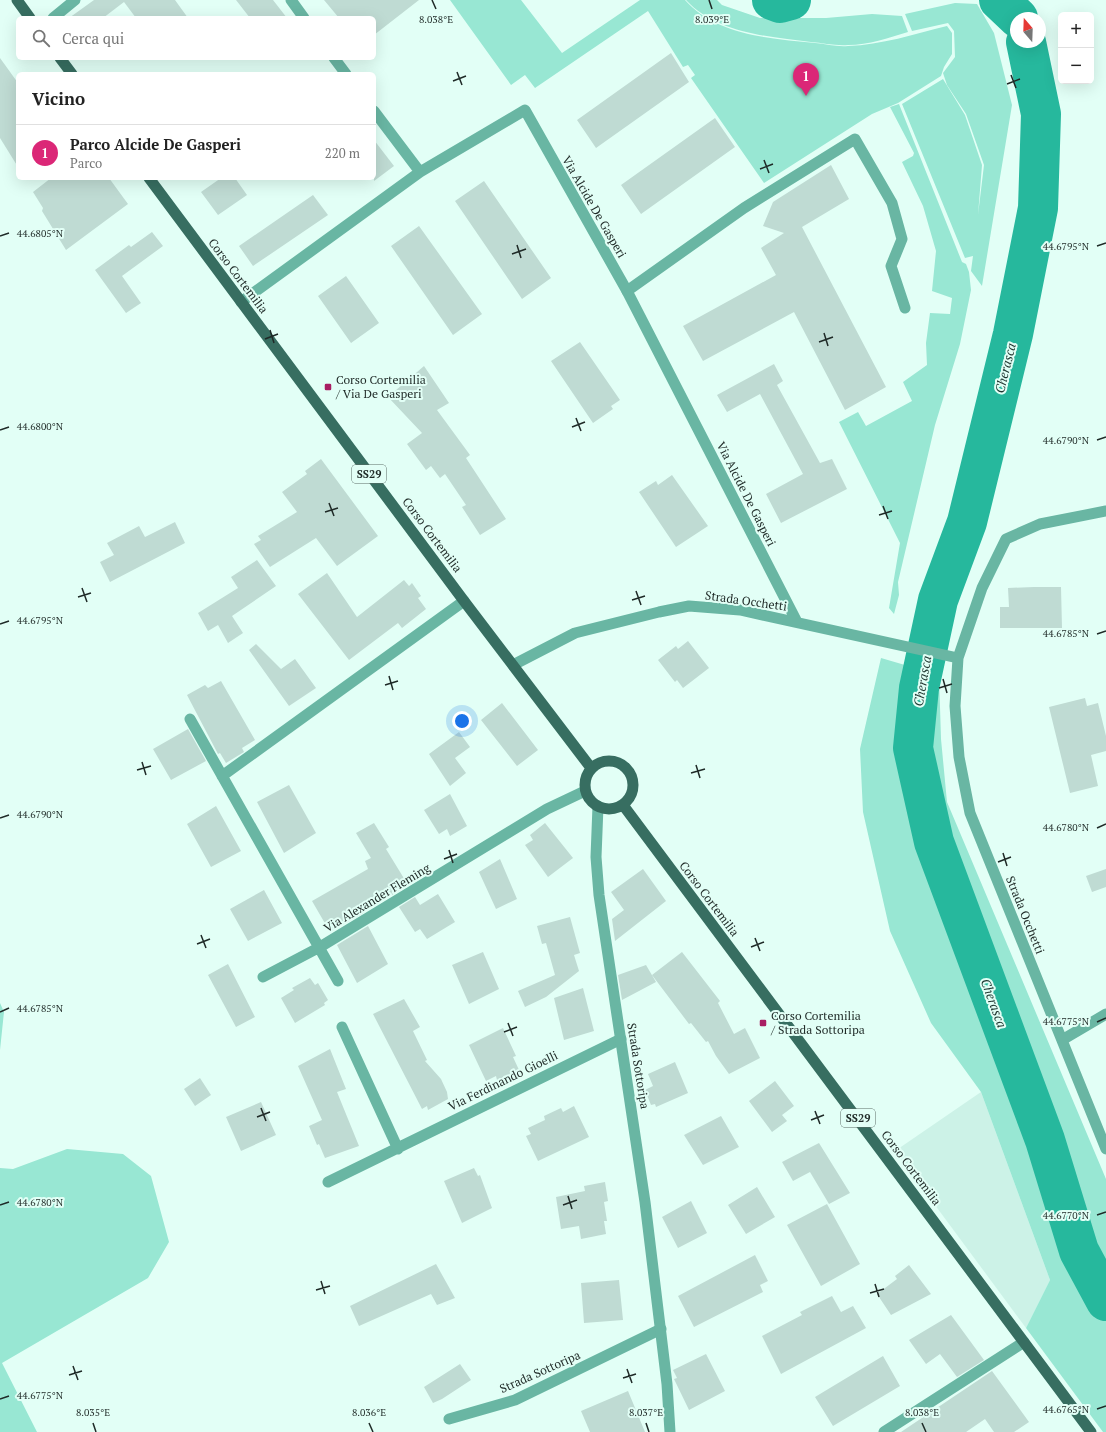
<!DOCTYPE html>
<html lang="it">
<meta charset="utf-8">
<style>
:root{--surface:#fff;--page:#f2f2f2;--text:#222;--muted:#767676;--line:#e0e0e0;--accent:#db2777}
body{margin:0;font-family:"PT Serif",serif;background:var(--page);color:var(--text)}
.controls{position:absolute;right:12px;top:12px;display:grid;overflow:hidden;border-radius:6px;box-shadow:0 4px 16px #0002}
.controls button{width:36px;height:36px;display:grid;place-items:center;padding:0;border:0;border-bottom:1px solid var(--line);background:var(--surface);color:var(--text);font:20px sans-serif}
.compass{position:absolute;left:1010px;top:12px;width:36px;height:36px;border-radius:50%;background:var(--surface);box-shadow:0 4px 16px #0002;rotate:341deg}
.you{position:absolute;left:462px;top:721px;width:14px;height:14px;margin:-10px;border:3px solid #fff;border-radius:50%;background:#1a73e8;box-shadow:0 0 0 6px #1a73e833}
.badge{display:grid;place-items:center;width:26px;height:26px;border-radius:50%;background:var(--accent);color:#fff;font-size:13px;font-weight:700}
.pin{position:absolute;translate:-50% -33px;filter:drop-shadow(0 1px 2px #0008)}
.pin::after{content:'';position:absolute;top:21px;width:14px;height:12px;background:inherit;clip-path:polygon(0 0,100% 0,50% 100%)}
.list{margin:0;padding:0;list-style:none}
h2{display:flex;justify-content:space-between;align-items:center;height:52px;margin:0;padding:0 16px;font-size:17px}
h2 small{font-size:13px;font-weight:400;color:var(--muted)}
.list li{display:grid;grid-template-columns:26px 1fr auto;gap:12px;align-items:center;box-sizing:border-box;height:56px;padding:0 16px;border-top:1px solid var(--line)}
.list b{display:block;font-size:15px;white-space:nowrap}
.list p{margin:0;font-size:13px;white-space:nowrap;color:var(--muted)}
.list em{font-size:13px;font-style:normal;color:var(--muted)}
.icon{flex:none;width:22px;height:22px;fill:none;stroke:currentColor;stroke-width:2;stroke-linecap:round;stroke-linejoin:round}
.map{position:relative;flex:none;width:1106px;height:1432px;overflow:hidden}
.search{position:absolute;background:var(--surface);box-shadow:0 4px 16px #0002;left:16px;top:16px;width:360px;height:44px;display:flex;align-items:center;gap:10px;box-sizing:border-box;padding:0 14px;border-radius:6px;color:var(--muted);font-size:15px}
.panel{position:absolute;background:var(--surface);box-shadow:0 4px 16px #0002;left:16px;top:72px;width:360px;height:108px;border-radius:6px}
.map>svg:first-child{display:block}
.built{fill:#ccf2e7}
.green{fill:#98e7d3}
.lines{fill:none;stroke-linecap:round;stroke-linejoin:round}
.river{stroke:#26b89d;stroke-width:40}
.building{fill:#bfdbd3}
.service{stroke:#69b6a3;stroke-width:11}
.minor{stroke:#69b6a3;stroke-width:11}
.tertiary{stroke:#69b6a3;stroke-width:11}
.primary{stroke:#376e61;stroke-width:11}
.ticks{fill:none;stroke:#1f2a27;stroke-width:1.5}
.poi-dot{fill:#a81e63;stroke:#e2fff6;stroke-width:1.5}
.labels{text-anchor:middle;stroke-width:4;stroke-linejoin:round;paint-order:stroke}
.shield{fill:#e2fff6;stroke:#5a6a65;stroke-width:1}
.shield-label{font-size:11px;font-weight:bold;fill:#1f2a27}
.street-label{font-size:12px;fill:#1f2a27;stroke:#e2fff6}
.poi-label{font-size:12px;fill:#1f2a27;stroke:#e2fff6;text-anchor:start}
.water-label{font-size:13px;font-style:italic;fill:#1d342e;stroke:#e2fff6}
.ticks-label{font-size:10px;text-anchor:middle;fill:#1f2a27;stroke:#e2fff6;stroke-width:4;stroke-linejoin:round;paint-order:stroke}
</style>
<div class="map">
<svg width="1106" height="1432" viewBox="0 0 1106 1432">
<rect width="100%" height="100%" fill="#e2fff6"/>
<path class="built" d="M981,1092L1050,1280L1026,1328L895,1151Z"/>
<path class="green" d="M450,0H521L562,53L640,0H685C716,35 771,39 815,43C826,44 837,47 848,46C881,45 915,34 947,26L952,33V54L944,67L941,76L898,103L872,114L764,183L691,78L695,75L688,65L683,67L648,11L535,88L525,75L511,85Z
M686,0H717L722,5L760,18H826L872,14L902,16L908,32C888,38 869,45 848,45C836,46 823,43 811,42C770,37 716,33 686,0Z
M955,3L977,4L994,33L1012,105L982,286L971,271L973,256L965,258L902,104L943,79L965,115L982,165L978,215L984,165L966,114L947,85L943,73L955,57L954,31L948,23L912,31L905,14Z
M899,104L962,262L966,264L969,272L971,290L960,344L935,425L898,582L899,595L894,614L889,608L900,543L839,422L858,412L866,426L912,401L903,382L927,365L926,343L930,313L950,314L952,298L932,291L936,251L923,206L902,162L913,156L914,153L890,107Z
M881,658L939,675L941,739L947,802L1106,1179V1432H1103L1026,1328L1050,1280L981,1092L931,1023L890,931L863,812L860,749Z
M0,1003L4,1012L0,1050Z
M67,1149L123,1154L151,1176L169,1242L148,1278L2,1363L37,1432H0V1168L13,1169Z"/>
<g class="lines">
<path class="river" d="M772,0L780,3L791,0
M999,0L1018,18
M1026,42L1041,114L1038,208L1013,334L967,522L938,600L919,688L913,748L934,842L1045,1140L1079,1251L1106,1301"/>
</g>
<path class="building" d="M94,0H175L188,18H136L124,2L103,18H69Z
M236,0H273L287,18H250Z
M324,0H419L374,35V18H339Z
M671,53L689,82L596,148L577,120Z
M0,58L18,83V167L0,138Z
M715,118L735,147L641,214L621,185Z
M374,140L394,166L374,181Z
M831,165L849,199L802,227L886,387L845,410L794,312L703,361L683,326L776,275L761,248L784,233L763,226L773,202Z
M51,178H109L128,204L66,250L42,211L43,208L33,192Z
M221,178H235L247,195L218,215L201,192Z
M484,181L551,278L522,299L455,201Z
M313,195L328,215L253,266L239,246Z
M419,226L482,314L453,335L391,246Z
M152,232L163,246L122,276L141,303L126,313L95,270L129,245L131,247Z
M346,276L379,323L351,343L318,296Z
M580,342L620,400L611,406L613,409L593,423L551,361Z
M774,364L783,381L777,385L820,463L832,459L847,489L781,523L766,494L803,474L760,394L727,412L717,395Z
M424,366L449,403L437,410L470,455L466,458L506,519L480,535L462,507L466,505L445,474L440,478L431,466L426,470L407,444L422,433L388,397Z
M321,459L378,536L337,566L316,538L270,567L254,544L261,540L258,536L297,512L282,492L307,474L305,471Z
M672,475L708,526L676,547L639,492L656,481L658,485Z
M175,522L185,543L110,582L100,562L114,555L107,543L139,526L145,537Z
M257,560L276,586L232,616L243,633L228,643L218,625L208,631L198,613L238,588L231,577Z
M327,573L357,617L404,580L409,586L412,583L421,596L418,598L426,609L402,628L398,623L349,660L298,594Z
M1034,587H1061L1062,628H1000V607H1009L1008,588Z
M688,641L709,668L683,688L677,680L675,682L658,660L676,646L678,649Z
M256,644L281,669L295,659L316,688L289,706L249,650Z
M221,681L255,740L242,748L244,752L226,763L220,753L218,754L187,695L205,685L208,688Z
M1085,698L1087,706L1098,703L1106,736V751L1091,755L1098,786L1070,793L1049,707Z
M502,703L538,750L517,766L481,720Z
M188,729L206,761L171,780L153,749Z
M459,732L470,747L455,758L466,773L450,786L429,754Z
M289,785L316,833L284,853L257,802Z
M450,794L467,826L450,836L447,829L439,834L424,810Z
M216,806L241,851L211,867L187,824Z
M374,823L389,847L386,849L408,885L392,895L390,892L362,914L330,932L312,901L368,869L365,861L371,858L356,833Z
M545,823L573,858L548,877L525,845L533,840L530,835Z
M500,859L517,899L496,909L479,872Z
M643,869L666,901L615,941L612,919L624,910L611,892Z
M1106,869V887L1092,892L1086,876Z
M264,890L282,923L248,941L230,909Z
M438,894L455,922L427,939L420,929L415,932L399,907L415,897L420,905Z
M570,917L580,953L574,955L579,971L546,997L525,1007L518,991L555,975L546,943L542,944L537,926Z
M368,926L388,964L357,983L337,945Z
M483,952L499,989L469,1004L452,965Z
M682,952L720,1001L718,1003L734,1034L745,1028L760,1058L729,1074L716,1056L708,1041L706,1042L691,1023L689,1024L652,975Z
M228,964L255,1017L236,1027L208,975Z
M646,965L656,982L622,1000L618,975Z
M310,978L315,985L318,983L328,1000L324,1003L325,1005L295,1023L281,998L294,990L292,988Z
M583,988L594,1031L564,1040L554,998Z
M404,999L420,1027L413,1031L427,1060L425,1061L441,1079L447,1092L448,1099L428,1110L427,1106L422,1109L373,1014Z
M503,1028L516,1056L513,1057L519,1070L497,1080L496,1076L486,1081L469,1045Z
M330,1049L346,1089L337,1092L359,1146L325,1158L319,1144L317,1145L309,1126L322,1120L298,1066Z
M675,1062L688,1093L656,1107L655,1104L651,1105L645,1090L653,1086L648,1074Z
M200,1078L211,1095L195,1106L184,1089Z
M775,1081L794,1106L782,1115L787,1121L772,1132L749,1101Z
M261,1102L276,1135L241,1151L226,1117Z
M574,1106L589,1137L538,1161L526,1136L531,1134L528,1128L545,1120L544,1116L561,1108L563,1112Z
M721,1116L739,1147L703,1165L684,1135Z
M819,1143L850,1193L829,1204L810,1172L793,1181L782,1162Z
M474,1168L478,1176L480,1175L492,1208L462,1223L444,1181Z
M605,1182L608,1201L604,1202L607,1221H604L606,1234L581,1239L579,1226L561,1229L556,1197L585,1191L584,1186Z
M757,1187L775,1217L746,1234L728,1205Z
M691,1201L707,1233L678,1248L662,1217Z
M827,1204L860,1264L821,1286L787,1225Z
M755,1255L768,1281L760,1285L763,1292L694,1327L678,1296Z
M436,1264L455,1298L437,1305L431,1294L359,1326L350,1306Z
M909,1265L931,1294L891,1315L877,1294L897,1279L895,1276Z
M619,1280L623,1320L584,1323L581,1283Z
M832,1296L841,1312L853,1306L866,1328L781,1374L762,1336L802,1315L800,1312Z
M951,1315L984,1360L957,1377L940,1354L926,1364L909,1340Z
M706,1354L725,1391L689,1410L674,1379L677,1378L673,1370Z
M883,1356L900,1386L833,1426L815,1397Z
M460,1364L471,1380L442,1399L433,1403L424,1387Z
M992,1371L1029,1422L1014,1432H994L985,1419L966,1432H901Z
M628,1391L645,1432H590L581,1411Z"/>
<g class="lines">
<path class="service" d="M627,291L744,208L855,139L892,203L902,239L891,266L905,308"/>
<path class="minor" d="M291,0L304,18
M53,18L75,0
M334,58L346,74
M374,111L420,172
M241,302L420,172L525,110L627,291L797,622
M1106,511L1040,524L1006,539L982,588L958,658L955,706L959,757L970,813L1106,1149
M513,665L575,633L659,612L689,606L740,610L958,658
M190,719L338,981
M222,776L464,601
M263,977L320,947L547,809L585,791
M342,1027L398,1149
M1062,1040L1106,1014
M328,1182L621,1039
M449,1419L515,1400L661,1329
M884,1432L1024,1342"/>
<path class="tertiary" d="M598,806L596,857L599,895L645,1202L667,1384L670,1432"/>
<path class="primary" d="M17,0L30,18
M60,58L72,74
M149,178L464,601L591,768
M585 785a24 24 0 1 1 48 0a24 24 0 1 1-48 0Z
M623,805L1091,1432"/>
</g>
<path class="ticks" d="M432,0L436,9M709,0L712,9M457,72L462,85M1011,75L1016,88M453,81L466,76M1007,84L1020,79M764,160L769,173M760,169L773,164M0,236L9,233M517,245L521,258M1097,246L1106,243M512,254L526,249M270,330L274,343M824,333L828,346M265,339L278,334M819,342L833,337M576,418L581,431M572,427L585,422M0,430L9,427M1097,440L1106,437M329,503L334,516M883,506L888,519M325,512L338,508M879,515L892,511M82,588L87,602M636,591L641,605M78,597L91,593M632,600L645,596M0,624L9,621M1097,634L1106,631M389,676L393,690M943,679L947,693M385,685L398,681M939,688L952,684M142,762L146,775M696,765L700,778M137,770L151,766M691,773L705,769M0,818L9,815M1097,828L1106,824M449,850L453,863M1003,853L1007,866M444,859L457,854M998,862L1011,857M201,935L206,948M755,938L760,951M197,944L210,939M751,947L764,942M0,1012L9,1008M1097,1022L1106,1018M508,1023L513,1036M504,1032L517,1027M261,1108L266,1121M815,1111L820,1124M257,1117L270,1112M811,1120L824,1115M568,1196L572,1209M0,1205L9,1202M563,1205L577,1200M1097,1215L1106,1212M321,1281L325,1294M875,1284L879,1297M316,1290L330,1286M870,1293L884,1289M73,1366L78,1380M627,1369L632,1383M69,1375L82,1371M623,1378L636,1374M0,1399L9,1396M1097,1409L1106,1406M93,1423L96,1432M369,1423L373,1432M646,1423L649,1432M922,1423L926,1432"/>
<g class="poi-dot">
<rect x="324" y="383" width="8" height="8" rx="2"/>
<rect x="759" y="1019" width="8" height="8" rx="2"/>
</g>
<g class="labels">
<g class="shield">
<rect x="352" y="465" width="34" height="18" rx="3"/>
<rect x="841" y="1109" width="34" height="18" rx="3"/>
</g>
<g class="shield-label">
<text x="369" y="478">SS29</text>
<text x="858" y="1122">SS29</text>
</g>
<g class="street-label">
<text transform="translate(594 207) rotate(60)" y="4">Via Alcide De Gasperi</text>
<text transform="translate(238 276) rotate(53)" y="4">Corso Cortemilia</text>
<text transform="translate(746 494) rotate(63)" y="4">Via Alcide De Gasperi</text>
<text transform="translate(432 535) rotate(53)" y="4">Corso Cortemilia</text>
<text transform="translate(746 601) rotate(8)" y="4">Strada Occhetti</text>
<text transform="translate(377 898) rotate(-31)" y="4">Via Alexander Fleming</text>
<text transform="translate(709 899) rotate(53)" y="4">Corso Cortemilia</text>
<text transform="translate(1025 915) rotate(68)" y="4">Strada Occhetti</text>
<text transform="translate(638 1066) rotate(81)" y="4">Strada Sottoripa</text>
<text transform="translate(503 1081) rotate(-26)" y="4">Via Ferdinando Gioelli</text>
<text transform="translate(911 1168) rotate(53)" y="4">Corso Cortemilia</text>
<text transform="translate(540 1372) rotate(-24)" y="4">Strada Sottoripa</text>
</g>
<g class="poi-label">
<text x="336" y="384">Corso Cortemilia<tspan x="336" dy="14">/ Via De Gasperi</tspan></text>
<text x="771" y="1020">Corso Cortemilia<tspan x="771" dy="14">/ Strada Sottoripa</tspan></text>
</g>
<g class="water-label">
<text transform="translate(1005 368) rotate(-76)" y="5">Cherasca</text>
<text transform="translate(922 681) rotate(-80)" y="5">Cherasca</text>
<text transform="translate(994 1003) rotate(70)" y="5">Cherasca</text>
</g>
</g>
<g class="ticks-label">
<text x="436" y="23">8.038°E</text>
<text x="712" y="23">8.039°E</text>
<text x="40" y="237">44.6805°N</text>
<text x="1066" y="250">44.6795°N</text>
<text x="40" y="430">44.6800°N</text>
<text x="1066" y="444">44.6790°N</text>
<text x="40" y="624">44.6795°N</text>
<text x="1066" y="637">44.6785°N</text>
<text x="40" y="818">44.6790°N</text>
<text x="1066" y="831">44.6780°N</text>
<text x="40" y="1012">44.6785°N</text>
<text x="1066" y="1025">44.6775°N</text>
<text x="40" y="1206">44.6780°N</text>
<text x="1066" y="1219">44.6770°N</text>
<text x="40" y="1399">44.6775°N</text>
<text x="1066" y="1413">44.6765°N</text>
<text x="93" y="1416">8.035°E</text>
<text x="369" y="1416">8.036°E</text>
<text x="646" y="1416">8.037°E</text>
<text x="922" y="1416">8.038°E</text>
</g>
</svg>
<div class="controls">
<button>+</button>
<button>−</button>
</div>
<svg class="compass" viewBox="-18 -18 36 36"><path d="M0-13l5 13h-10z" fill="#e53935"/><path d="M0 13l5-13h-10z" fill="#767676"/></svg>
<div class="you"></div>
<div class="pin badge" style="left:806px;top:96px">1</div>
<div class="search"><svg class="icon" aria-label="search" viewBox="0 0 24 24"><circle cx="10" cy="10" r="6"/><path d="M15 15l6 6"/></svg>Cerca qui</div>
<section class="panel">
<h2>Vicino<small></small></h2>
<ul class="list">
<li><span class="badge">1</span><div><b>Parco Alcide De Gasperi</b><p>Parco</p></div><em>220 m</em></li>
</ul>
</section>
</div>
